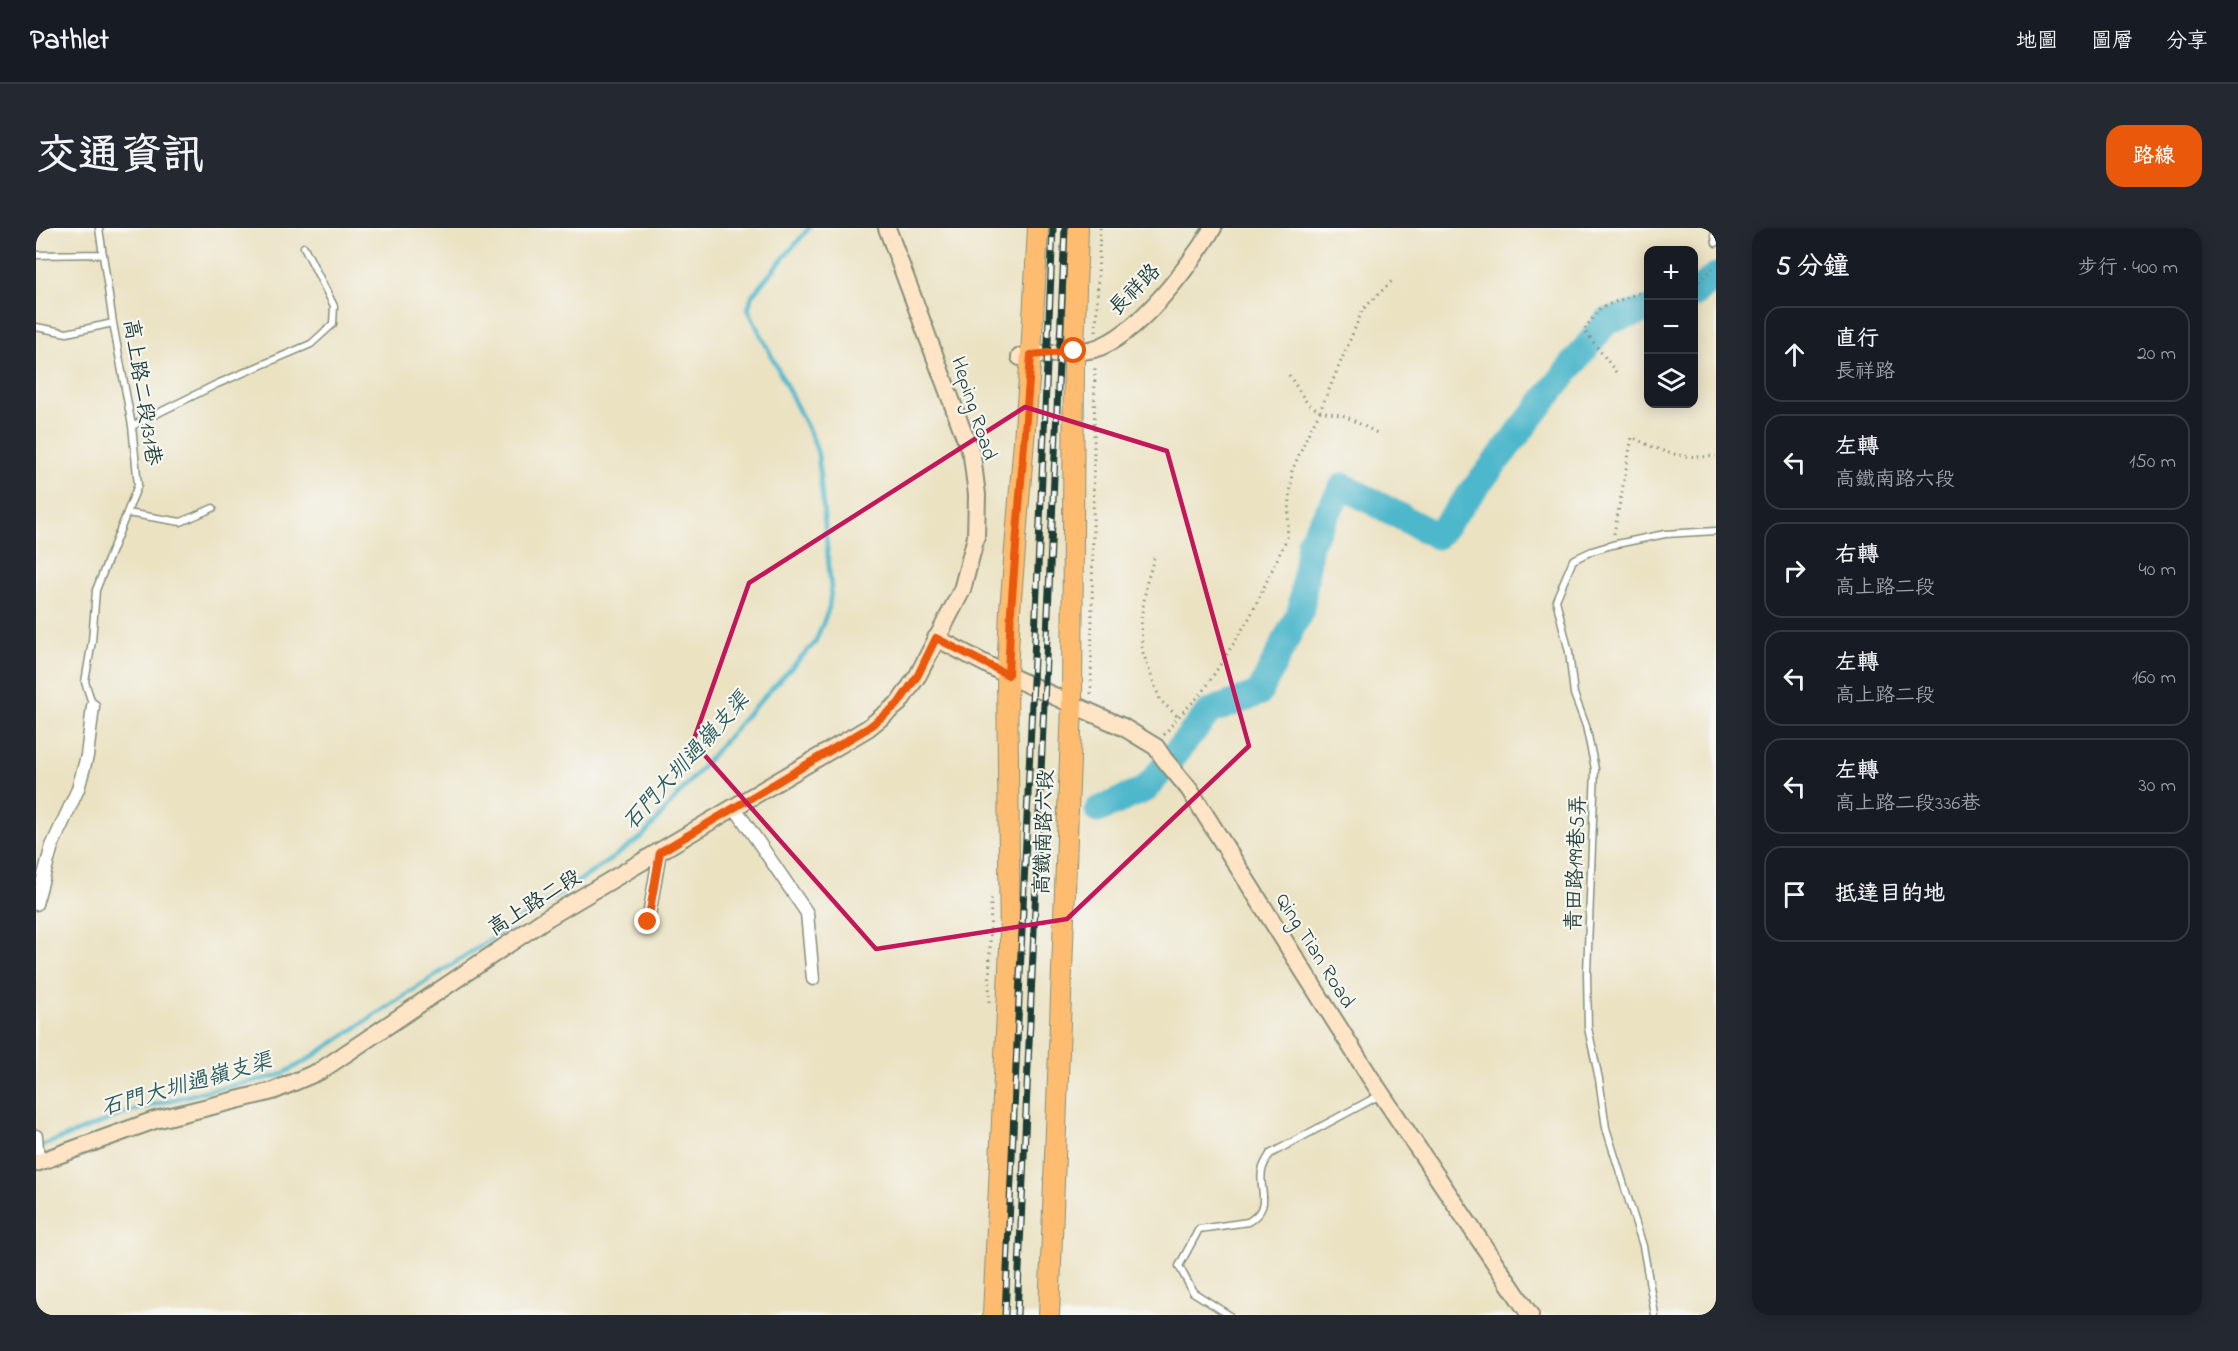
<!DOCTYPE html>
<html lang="zh-TW">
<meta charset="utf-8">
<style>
:root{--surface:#171b24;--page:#242831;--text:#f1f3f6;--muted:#9ea1a6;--line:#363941;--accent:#ea580c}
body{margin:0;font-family:"Indie Flower","LXGW WenKai TC",sans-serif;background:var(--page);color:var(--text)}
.controls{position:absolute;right:18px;top:18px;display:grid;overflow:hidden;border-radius:12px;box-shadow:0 3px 15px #0003}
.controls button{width:54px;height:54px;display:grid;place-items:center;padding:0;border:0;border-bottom:2px solid var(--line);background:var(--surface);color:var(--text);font:30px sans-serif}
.stop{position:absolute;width:18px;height:18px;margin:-14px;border:4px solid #ea580c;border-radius:50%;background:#fff}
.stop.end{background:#ea580c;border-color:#fff;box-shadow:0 2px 6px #0008}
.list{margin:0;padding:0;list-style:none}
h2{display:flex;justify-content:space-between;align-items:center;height:78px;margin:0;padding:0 24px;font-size:26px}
h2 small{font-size:20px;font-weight:400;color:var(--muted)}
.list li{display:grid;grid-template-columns:39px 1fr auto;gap:18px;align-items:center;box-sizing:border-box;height:96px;margin:0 12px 12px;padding:0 12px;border:2px solid var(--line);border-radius:18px}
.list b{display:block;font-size:22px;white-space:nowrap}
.list p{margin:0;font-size:20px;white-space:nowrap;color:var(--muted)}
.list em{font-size:20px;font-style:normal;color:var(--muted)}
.icon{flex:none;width:33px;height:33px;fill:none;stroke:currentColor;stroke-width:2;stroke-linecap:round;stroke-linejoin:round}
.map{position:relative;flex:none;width:1680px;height:1087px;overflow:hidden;border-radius:18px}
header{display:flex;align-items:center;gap:36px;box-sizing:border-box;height:84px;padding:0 30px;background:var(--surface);border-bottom:2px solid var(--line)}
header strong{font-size:28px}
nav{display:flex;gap:33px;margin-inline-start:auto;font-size:21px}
.intro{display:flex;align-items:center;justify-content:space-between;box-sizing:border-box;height:144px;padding:0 36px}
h1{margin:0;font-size:42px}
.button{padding:15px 27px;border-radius:18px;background:var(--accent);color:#fff;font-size:21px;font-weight:700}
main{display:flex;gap:36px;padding:0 36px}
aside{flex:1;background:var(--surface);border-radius:18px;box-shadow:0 3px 15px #0003}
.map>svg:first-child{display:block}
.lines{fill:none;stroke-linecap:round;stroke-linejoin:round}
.stream{stroke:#4eb7cb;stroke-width:4.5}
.river{stroke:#4eb7cb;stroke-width:27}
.lane-casing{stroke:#85907b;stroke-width:9}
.street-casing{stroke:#85907b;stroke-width:15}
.secondary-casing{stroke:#85907b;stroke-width:20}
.primary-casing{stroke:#85907b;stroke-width:22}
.path{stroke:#85907b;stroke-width:3;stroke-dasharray:1.5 4.5;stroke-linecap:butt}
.lane{stroke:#fff;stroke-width:6}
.street{stroke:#fff;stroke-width:12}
.secondary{stroke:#ffe4c6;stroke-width:16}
.primary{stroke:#febc70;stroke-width:20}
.rail-casing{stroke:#1f3d34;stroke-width:7}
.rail{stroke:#f6f6f2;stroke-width:4.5;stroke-dasharray:14;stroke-linecap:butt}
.route{stroke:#ea580c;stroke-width:8}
.marked{fill:none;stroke:#c2185b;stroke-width:4.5;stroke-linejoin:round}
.labels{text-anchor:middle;stroke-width:4.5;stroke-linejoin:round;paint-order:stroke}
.street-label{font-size:21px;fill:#1f3d34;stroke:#f6f6f2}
.water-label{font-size:22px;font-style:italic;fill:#2b5c5a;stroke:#f6f6f2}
</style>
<header>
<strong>Pathlet</strong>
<nav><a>地圖</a><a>圖層</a><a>分享</a></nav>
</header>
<div class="intro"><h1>交通資訊</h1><a class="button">路線</a></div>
<main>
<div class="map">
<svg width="1680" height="1087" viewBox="0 0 1680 1087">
<rect width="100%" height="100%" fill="#f6f6f2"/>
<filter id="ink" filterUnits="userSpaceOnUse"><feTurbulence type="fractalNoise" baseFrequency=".0167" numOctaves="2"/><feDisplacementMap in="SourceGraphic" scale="12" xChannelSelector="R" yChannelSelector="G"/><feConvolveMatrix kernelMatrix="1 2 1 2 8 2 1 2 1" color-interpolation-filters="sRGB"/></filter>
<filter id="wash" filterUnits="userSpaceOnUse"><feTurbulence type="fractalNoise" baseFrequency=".008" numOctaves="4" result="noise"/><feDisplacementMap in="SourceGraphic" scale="24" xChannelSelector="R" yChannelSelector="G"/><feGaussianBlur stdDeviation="1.35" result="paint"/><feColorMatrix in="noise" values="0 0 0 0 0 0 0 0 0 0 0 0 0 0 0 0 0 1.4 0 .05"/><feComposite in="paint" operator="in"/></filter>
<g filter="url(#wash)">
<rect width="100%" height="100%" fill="#ebe2c2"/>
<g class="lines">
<path class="stream" d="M3,919L98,882L170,863L242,848L268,834L564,639L607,608L710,488L779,415L793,380L795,361L782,226L777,211L712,81L716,67L773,0"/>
<path class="river" d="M1658,66L1680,48
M1062,582L1110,561L1173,484L1223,465L1265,382L1274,314L1307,258L1401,308L1571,93L1612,82"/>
</g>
</g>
<g filter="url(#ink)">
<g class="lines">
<g class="lane-casing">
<path id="lane" d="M1678,0L1680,15
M0,27L67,26
M0,99L31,105L77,95
M96,198L181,156L275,116L297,96L298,78L268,19
M91,285L145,294L177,280
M57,478L49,454L56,413L60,362L102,257L96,198L77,95L63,0
M1193,1087L1157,1064L1143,1038L1163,1001L1212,994C1238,978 1222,963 1226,943C1227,937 1231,931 1234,926L1344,867
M1619,1087L1607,1018L1570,900L1563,851L1552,800L1551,745L1559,541L1550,498L1538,466L1533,424L1520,372L1537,332L1556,323L1576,317L1629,306L1680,303"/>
</g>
<g class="street-casing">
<path id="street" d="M699,580L771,685L777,751
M0,676L16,618L42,561L51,528L57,478
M612,694L624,623
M0,908L2,934"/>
</g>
<g class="secondary-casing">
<path id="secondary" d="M984,129C1008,124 1034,127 1058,121C1102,108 1153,38 1177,0
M900,410L971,447L1087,499L1120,519L1128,531L1153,561L1334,849L1494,1087
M0,935L119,892L237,863L284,843L511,690L832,500L863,475L882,447L926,362L940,309L941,267L936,228L851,0"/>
</g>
<g class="primary-casing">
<path id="primary" d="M957,1087L974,719L971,447L974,382L995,127L1002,0
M1013,1087L1036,477L1038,123L1042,0"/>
</g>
<path class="path" d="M1658,56L1662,55L1680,37
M1060,103L1064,0
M1580,144L1548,102L1564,80L1600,66L1612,64
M1253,147L1271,175L1284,183L1309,188L1343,206
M1578,306L1596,209C1627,225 1644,231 1680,228
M1118,330L1111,354L1105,391L1106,422L1124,472L1142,489
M1055,466L1059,137
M1128,507L1142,489L1167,464L1214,389L1251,310L1256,243L1272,206L1284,183L1327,81L1356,53
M953,774L955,666"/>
<use href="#lane" class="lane"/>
<use href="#street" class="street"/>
<use href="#secondary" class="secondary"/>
<use href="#primary" class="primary"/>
<g class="rail-casing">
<path id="rail" d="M969,1087L1017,0
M981,1087L1029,0"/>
</g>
<use href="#rail" class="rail"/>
</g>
</g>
<g class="lines" filter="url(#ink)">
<path class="route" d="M612,694L624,624L832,500L862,476L882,447L900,410L972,447L975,382L995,127L1038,123"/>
</g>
<path class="marked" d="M989,179L1131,223L1213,518L1031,691L840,721L657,514L713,355Z"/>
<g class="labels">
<g class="street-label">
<text transform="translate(1098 61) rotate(-45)" y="7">長祥路</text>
<text transform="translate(107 164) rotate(81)" y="7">高上路二段131巷</text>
<text transform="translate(939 180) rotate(72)" y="7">Heping Road</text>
<text transform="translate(1007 604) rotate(-88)" y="7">高鐵南路六段</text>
<text transform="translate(1539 635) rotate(-88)" y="7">青田路199巷5弄</text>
<text transform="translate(498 674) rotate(-32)" y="7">高上路二段</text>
<text transform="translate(1280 722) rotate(58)" y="7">Qing Tian Road</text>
</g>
<g class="water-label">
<text transform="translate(649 532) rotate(-48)" y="8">石門大圳過嶺支渠</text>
<text transform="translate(150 855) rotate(-16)" y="8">石門大圳過嶺支渠</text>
</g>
</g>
</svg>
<div class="controls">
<button>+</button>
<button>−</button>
<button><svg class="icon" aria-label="layers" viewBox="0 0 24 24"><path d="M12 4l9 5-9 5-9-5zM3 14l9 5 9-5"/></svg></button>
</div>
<div class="stop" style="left:1038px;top:123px"></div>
<div class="stop end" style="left:612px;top:694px"></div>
</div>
<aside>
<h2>5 分鐘<small>步行 · 400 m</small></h2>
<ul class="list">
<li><svg class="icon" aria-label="ahead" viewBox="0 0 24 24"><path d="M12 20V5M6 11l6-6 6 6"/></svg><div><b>直行</b><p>長祥路</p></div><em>20 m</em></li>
<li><svg class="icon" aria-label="left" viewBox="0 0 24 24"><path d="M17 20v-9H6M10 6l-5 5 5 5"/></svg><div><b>左轉</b><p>高鐵南路六段</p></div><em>150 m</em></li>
<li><svg class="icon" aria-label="right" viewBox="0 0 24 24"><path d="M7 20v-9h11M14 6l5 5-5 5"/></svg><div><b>右轉</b><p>高上路二段</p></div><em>40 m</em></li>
<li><svg class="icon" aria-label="left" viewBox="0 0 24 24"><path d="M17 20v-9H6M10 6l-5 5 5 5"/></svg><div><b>左轉</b><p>高上路二段</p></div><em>160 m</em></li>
<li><svg class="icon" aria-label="left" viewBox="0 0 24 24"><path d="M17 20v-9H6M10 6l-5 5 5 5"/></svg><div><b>左轉</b><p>高上路二段336巷</p></div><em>30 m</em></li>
<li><svg class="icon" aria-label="arrive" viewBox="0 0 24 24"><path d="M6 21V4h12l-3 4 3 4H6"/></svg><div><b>抵達目的地</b></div></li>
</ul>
</aside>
</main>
